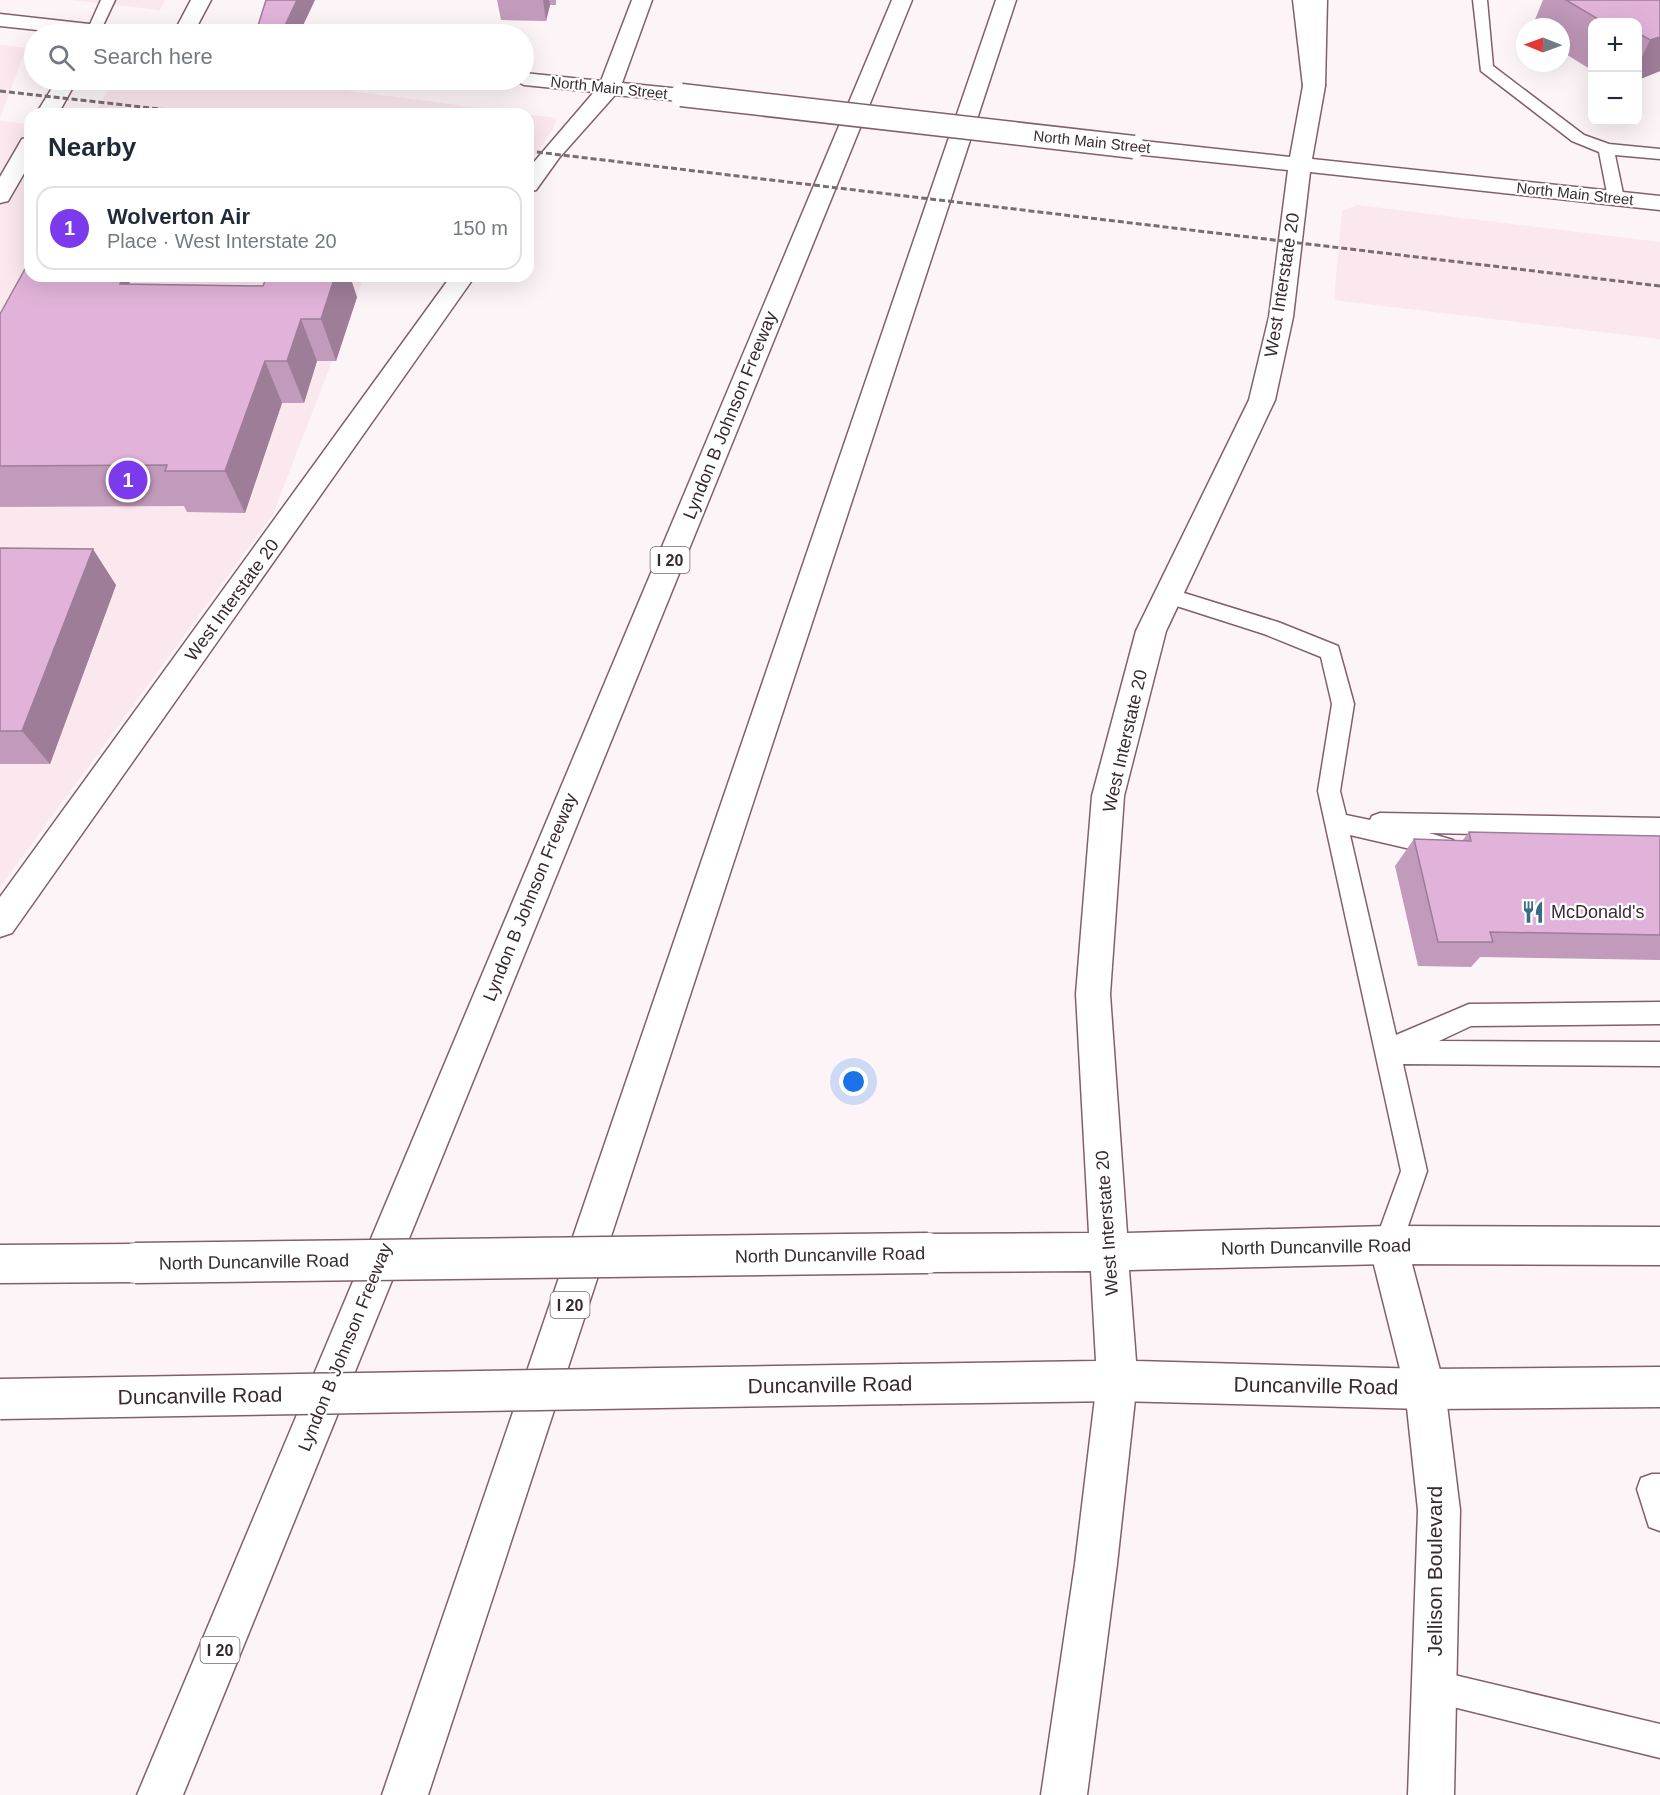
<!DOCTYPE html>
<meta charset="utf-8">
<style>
:root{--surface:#fff;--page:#f6f6f7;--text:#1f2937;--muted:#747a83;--line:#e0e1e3;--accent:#7c3aed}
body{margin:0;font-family:Helvetica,sans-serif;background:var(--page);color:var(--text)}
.controls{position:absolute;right:18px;top:18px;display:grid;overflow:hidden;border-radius:12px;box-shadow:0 6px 24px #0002}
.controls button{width:54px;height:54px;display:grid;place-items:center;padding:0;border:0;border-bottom:2px solid var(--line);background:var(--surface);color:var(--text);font:30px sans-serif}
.compass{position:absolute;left:1516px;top:18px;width:54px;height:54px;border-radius:50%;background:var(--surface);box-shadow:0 6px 24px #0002;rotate:271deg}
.you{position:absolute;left:854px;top:1082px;width:21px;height:21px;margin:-15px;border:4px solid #fff;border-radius:50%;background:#1a73e8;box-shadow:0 0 0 9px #1a73e833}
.badge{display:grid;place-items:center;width:39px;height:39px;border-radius:50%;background:var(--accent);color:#fff;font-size:20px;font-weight:700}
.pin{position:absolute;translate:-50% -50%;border:3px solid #fff;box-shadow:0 2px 6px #0006}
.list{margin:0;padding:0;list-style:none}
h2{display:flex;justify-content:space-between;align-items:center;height:78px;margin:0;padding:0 24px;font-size:26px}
h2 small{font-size:20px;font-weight:400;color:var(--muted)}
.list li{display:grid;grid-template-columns:39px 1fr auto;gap:18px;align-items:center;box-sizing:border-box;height:84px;margin:0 12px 12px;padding:0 12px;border:2px solid var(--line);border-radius:18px}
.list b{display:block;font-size:22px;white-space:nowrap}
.list p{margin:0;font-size:20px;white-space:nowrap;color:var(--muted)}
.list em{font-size:20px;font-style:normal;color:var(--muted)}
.icon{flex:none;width:33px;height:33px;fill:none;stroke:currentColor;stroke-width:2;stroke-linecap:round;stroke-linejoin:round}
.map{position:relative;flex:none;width:1660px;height:1795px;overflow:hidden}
.search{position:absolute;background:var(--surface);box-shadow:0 6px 24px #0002;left:24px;top:24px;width:510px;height:66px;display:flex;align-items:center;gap:15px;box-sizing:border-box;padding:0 21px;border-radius:33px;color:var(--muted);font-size:22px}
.panel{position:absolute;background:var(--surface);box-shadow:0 6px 24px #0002;left:24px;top:108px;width:510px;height:174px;border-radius:18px}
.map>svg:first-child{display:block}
.built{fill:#fbe7ee}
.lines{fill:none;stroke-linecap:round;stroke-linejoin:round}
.lane-casing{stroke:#835f6c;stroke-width:3}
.street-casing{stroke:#835f6c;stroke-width:3}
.secondary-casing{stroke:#835f6c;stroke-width:3}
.highway-casing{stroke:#835f6c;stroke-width:3}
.lane{fill:#fff;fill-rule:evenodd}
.street{fill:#fff;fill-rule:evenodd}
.secondary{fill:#fff;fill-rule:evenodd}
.highway{fill:#fff;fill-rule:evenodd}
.rail{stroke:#7a6d71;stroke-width:3;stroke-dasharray:6 3;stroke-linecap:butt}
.secondary-bridge-far1-casing{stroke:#835f6c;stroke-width:25;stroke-linecap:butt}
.secondary-bridge-casing{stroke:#835f6c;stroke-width:43;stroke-linecap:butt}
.secondary-bridge-far1{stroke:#fff;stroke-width:22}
.secondary-bridge{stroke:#fff;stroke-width:40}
.wall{fill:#c29abb}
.shaded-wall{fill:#9e7d99}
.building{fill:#e1b3da;stroke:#9e7d99;stroke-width:1.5}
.labels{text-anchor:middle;stroke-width:4.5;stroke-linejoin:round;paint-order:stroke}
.far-street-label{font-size:15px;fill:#392a2f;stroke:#fff}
.shield{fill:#fff;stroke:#746a6d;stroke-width:1.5}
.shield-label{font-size:16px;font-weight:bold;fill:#392a2f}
.street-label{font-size:18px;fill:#392a2f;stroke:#fff}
.poi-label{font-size:18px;fill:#392a2f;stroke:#fff;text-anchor:start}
.near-street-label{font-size:21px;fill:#392a2f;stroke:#fff}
</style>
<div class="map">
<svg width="1660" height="1795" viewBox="0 0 1660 1795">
<rect width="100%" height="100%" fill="#fcf4f7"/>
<path class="built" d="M71,0H165L160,10Z
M0,45L26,48L0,118Z
M113,80H267L548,117L556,118L554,127L528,166V114H95Z
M0,121L30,124V276H365L273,514L0,887Z
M1357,205L1660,242V339L1334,300L1342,211Z"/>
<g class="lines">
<g class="lane-casing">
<path id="lane" d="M101,0H115L99,34H89L87,31Z
M1473,0H1487L1493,66L1584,135L1609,144L1660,149V159L1615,155L1624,198L1622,202H1610L1608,198L1599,152L1572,141L1481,71Z
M1168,588L1278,622L1338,646L1354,704L1340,791L1346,815L1370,820L1372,816L1380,813L1660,818V838L1429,833L1453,840L1457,847L1453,854L1445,857L1350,835L1396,1035L1469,1004L1660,1002V1024L1471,1026L1439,1041L1660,1042V1066L1403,1064L1427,1171L1398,1255L1388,1259L1378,1255L1374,1245L1401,1171L1318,791L1332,704L1321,657L1264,634L1161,601L1158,596L1161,591Z
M1652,1474H1660V1531L1649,1527L1637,1489L1641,1478Z
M1433,1670L1660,1724V1758L1433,1702L1422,1697L1417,1686L1422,1675Z"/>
</g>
<g class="street-casing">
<path id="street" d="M191,0H211L193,34H173Z
M57,80H77L58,114H36Z
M30,137V163L8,201L0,203V177L22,139Z
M1388,1226L1401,1232L1407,1245L1445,1389L1460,1510L1454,1795H1408L1418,1510L1405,1389L1369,1245L1375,1232Z"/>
</g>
<g class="secondary-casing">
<path id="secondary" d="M632,0H652L622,83L681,89L688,91L692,95L688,99L681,101L615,95L559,158L536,190L528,192V169L594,92L524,85L514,80H524V73L601,81Z
M1307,0H1327L1325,86L1312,159L1660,196V210L1310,172L1293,317L1275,400L1166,631L1124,796L1110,994L1127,1233L1388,1226L1660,1227V1265L1388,1264L1129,1270L1136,1361L1425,1369L1660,1367V1407L1425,1409L1117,1401L901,1404L887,1398L881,1384L887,1370L901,1364L1096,1361L1091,1271L928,1272L914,1266L909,1253L914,1240L928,1234L1089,1233L1076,994L1092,796L1136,631L1249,400L1269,317L1288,170L1134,154L1126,152L1123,147L1126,142L1134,140L1290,157L1303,86Z
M0,14L125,28L132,30L135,34H75L0,26Z
M451,276H475L12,933L0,937V897Z
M135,1244L149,1249L154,1263L149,1277L135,1282L0,1283V1245Z"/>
</g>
<g class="highway-casing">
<path id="highway" d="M892,0H912L183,1795H137Z
M996,0H1016L428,1795H382Z
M1293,0H1313L1325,86L1321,90H1307L1303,86Z
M1117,1361L1131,1367L1137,1381L1117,1564L1087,1795H1041L1075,1564L1097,1381L1103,1367Z"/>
</g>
<use href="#lane" class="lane"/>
<use href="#street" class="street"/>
<use href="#secondary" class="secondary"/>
<use href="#highway" class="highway"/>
<path class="rail" d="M0,91L204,114
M528,151L1660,286"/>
<g class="secondary-bridge-far1-casing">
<path id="secondary-bridge-far1" d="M681,95L1134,147"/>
</g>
<g class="secondary-bridge-casing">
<path id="secondary-bridge" d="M135,1263L928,1253
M0,1399L901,1384"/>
</g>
<use href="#secondary-bridge-far1" class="secondary-bridge-far1"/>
<use href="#secondary-bridge" class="secondary-bridge"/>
</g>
<path class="wall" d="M497,0H556V5H550L546,21L501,20Z
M1543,0H1660V71L1638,80V22H1593V71L1561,51V27H1542L1534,22Z
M30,276H133L129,284L357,297L336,361H317L304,403H282L245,513L187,512L184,506L0,507V314Z
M0,548L116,585L50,764H0Z
M1469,832L1660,836V960L1480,957L1471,967L1418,966L1395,866L1414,839L1462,841Z"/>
<path class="shaded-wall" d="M297,0H315L299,34H281Z
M543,0H549L550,5L546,21Z
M1660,37V71L1638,80V65L1650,40Z
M103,276H133L127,287L101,281Z
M335,276H350L357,297L336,361L321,319Z
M301,319L317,361L304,403L287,361Z
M265,361L282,403L245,513L225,471Z
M93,549L116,585L50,764L22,731Z"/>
<path class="building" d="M266,0H297L281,34H265L256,32Z
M1566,0H1660V37L1650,40L1638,33V22H1603Z
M47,112L93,114H46Z
M30,260V276H103L101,281H121L120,284L263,286L267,276H335L321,319H301L287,361H265L225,471H165L167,465L0,466V314Z
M0,548L93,549L22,731H0Z
M1469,832L1660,836V935L1490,932L1493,942H1438L1414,839L1471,841Z"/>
<defs>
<g id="restaurant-bare" transform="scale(1.8)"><path d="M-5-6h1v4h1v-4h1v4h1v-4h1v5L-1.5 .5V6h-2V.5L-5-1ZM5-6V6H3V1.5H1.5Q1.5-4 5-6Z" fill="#376b88" stroke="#fff" stroke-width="2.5" paint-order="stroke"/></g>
</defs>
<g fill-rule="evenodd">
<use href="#restaurant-bare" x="1533" y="912"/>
</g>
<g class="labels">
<g class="far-street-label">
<text transform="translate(609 88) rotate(6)" y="5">North Main Street</text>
<text transform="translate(1092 142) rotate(6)" y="5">North Main Street</text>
<text transform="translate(1575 194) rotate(6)" y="5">North Main Street</text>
</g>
<g class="shield">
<rect x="650.5" y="547" width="39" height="26" rx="4.5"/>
<rect x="550.5" y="1292" width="39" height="26" rx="4.5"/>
<rect x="200.5" y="1637" width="39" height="26" rx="4.5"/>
</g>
<g class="shield-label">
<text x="670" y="566">I 20</text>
<text x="570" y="1311">I 20</text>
<text x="220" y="1656">I 20</text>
</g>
<g class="street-label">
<text transform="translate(1282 285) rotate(-81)" y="6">West Interstate 20</text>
<text transform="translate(730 415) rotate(-68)" y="6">Lyndon B Johnson Freeway</text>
<text transform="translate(232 600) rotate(-54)" y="6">West Interstate 20</text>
<text transform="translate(1125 741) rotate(-77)" y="6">West Interstate 20</text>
<text transform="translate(530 897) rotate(-68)" y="6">Lyndon B Johnson Freeway</text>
<text transform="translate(1107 1223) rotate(-94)" y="6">West Interstate 20</text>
<text transform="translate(1316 1247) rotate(-1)" y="6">North Duncanville Road</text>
<text transform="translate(830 1255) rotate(-1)" y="6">North Duncanville Road</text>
<text transform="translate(254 1262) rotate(-1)" y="6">North Duncanville Road</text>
<text transform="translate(345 1347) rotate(-68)" y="6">Lyndon B Johnson Freeway</text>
</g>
<g class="poi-label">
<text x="1551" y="918">McDonald's</text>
</g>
<g class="near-street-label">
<text transform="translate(830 1385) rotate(-1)" y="7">Duncanville Road</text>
<text transform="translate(1316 1386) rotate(1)" y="7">Duncanville Road</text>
<text transform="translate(200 1396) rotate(-1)" y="7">Duncanville Road</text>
<text transform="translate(1435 1571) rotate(-90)" y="7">Jellison Boulevard</text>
</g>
</g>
</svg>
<div class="controls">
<button>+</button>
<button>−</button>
</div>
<svg class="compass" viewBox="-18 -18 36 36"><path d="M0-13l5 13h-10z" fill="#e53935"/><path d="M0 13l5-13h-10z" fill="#747a83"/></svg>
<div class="you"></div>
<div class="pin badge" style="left:128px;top:480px">1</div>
<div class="search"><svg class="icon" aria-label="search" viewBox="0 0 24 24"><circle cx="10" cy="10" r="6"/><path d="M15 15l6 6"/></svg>Search here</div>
<section class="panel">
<h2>Nearby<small></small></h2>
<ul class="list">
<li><span class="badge">1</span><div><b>Wolverton Air</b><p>Place · West Interstate 20</p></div><em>150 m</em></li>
</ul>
</section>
</div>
